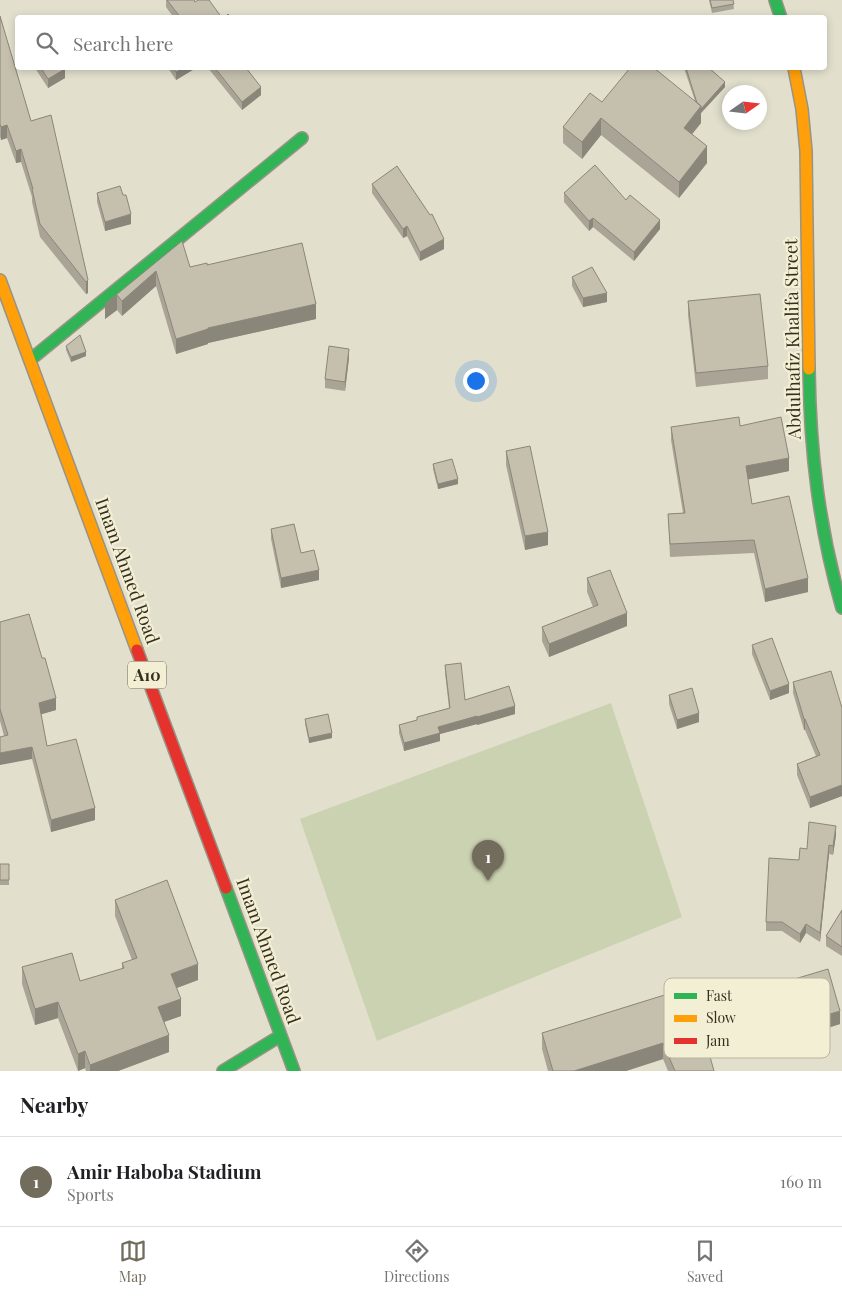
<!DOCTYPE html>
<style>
:root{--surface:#fff;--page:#f2f2f2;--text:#202124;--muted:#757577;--line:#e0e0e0;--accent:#726c5c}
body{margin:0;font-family:"Playfair Display",serif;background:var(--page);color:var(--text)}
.compass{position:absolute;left:722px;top:85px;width:45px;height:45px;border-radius:50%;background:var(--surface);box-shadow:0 2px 8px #0003;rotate:76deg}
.you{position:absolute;left:475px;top:380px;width:18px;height:18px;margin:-12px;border:4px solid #fff;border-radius:50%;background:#1a73e8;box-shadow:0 0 0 8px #1a73e833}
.badge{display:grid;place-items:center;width:32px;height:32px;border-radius:50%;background:var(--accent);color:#fff;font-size:16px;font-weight:700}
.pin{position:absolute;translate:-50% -41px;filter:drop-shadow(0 1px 2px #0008)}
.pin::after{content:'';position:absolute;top:26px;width:18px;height:15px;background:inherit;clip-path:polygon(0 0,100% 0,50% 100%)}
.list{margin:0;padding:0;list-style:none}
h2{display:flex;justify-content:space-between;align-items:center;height:65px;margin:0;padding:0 20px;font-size:21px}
h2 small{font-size:16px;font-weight:400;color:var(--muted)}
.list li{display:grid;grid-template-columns:32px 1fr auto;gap:15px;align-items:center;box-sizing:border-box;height:90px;padding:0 20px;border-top:1px solid var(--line)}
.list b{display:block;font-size:19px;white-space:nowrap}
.list p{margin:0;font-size:16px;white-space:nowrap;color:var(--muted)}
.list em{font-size:16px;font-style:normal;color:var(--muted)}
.icon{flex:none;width:28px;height:28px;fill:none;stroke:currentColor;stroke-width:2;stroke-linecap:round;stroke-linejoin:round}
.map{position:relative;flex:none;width:842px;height:1071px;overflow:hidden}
.search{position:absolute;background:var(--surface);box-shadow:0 2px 8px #0003;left:15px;right:15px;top:15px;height:55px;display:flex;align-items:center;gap:12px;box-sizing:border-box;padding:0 18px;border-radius:5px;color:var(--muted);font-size:19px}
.sheet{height:155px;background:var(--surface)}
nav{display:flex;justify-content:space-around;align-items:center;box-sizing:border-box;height:70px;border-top:1px solid var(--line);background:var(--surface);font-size:14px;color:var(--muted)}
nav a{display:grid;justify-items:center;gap:2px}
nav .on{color:var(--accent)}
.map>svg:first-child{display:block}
.green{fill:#cbd2b1}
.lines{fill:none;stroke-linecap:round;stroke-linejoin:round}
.fast-casing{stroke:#979486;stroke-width:14}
.slow-casing{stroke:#979486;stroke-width:14}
.jam-casing{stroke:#979486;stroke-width:14}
.fast{stroke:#30b455;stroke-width:11}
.slow{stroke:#ff9f0a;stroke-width:11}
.jam{stroke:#e5322d;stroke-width:11}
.wall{fill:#a9a496}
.shaded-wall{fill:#8a867a}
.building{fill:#c5bfae;stroke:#8a867a}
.labels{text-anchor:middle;stroke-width:4.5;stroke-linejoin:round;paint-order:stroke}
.shield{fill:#f2efd4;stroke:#6e6855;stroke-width:1}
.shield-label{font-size:16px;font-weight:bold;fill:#352e1f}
.street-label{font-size:18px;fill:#352e1f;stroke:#f2efd4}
.key{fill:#f2efd4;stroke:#b9b59e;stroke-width:1}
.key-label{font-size:14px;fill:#352e1f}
</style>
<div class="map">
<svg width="842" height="1071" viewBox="0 0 842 1071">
<rect width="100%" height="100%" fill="#e2e0cd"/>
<path class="green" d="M611,703L682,917L377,1041L300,819Z"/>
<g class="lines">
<g class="fast-casing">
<path id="fast" d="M775,0L781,18
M30,360L302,138
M809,369C810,452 819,528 842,608
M226,888L294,1071
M223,1071L280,1036"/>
</g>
<g class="slow-casing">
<path id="slow" d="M794,68L802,109L806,151L809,369
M0,280L137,650"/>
</g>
<g class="jam-casing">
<path id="jam" d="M137,650L226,888"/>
</g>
<use href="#fast" class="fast"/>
<use href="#slow" class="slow"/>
<use href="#jam" class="jam"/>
</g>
<path class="wall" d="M166,0H194L195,2L222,18H174L166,7Z
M709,0H733L734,9L712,13Z
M0,16L31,121L51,115L88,293L86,294L40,237L32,202V197L21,162L16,163L7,138L1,140L0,137Z
M35,68H64L65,78L48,88Z
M168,68H196L176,80Z
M208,68H246L261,95L242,110Z
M684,68H709L725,87L701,113V123L692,134L707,163L679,198L601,135L582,159L563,143V127L602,102L695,101Z
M372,184L444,249L420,261L407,236L403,238L372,193Z
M97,193L131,224L105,231L97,202Z
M564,193L626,200L660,229L634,261L593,227L589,231L564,202Z
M182,241L190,267L207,265L316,319L208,343V344L176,354L156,286L122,316L117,310L105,319V304Z
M572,277L607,302L583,307L572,286Z
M688,301L768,366V379L696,387L688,315Z
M66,346L86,356L71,362L66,350Z
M349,358L345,391L325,388V379Z
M740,426L789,471L748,479L752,504L808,592L765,602L754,553L670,557L668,514L683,513L671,440V427Z
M506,451L548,545L525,550L506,465Z
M433,464L458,484L438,489L433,469Z
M271,529L319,580L281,588L271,539Z
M587,578L627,626L549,657L542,641V627L593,607L587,592Z
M0,622L56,710L41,714L47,746L95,820L51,832L32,759L4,736L0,721Z
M752,645L789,693L770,700L752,654Z
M445,665L465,700L515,714L477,725V724L440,734V741L404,751L399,733V725L417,720V717L449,708L445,673Z
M793,682L842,708V796L810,808L797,775V764L816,756L805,730H804L793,693Z
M669,695L699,722L677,729L669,704Z
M305,719L332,738L309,743L305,724Z
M836,835L833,855L829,854L820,942L806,933L800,943L782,931H766V922L799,860L807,849Z
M0,864H9V885H0Z
M115,900L198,980L177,988L181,1016L164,1022L169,1052L118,1071H86L85,1068L78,1071L58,1018L35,1025L22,984V967L80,981L122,969V963L132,960L115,916Z
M842,910V956L826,946V936Z
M768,987L840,1024L780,1043L768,1000Z
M671,993L689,1051L714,1071H668L663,1059L626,1071H548L542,1049V1033Z"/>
<path class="shaded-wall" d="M183,68H196L176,80V72Z
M65,69V78L48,88V79Z
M725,82V87L701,113V123L684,144V128L701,106Z
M261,87V95L242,110V102Z
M601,118V135L582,159V142Z
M7,125V138L1,140V127Z
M707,146V163L679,198V182Z
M21,149V162L16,163V151Z
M131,214V224L105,231V222Z
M593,218V227L589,231V221Z
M660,220V229L634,261V252Z
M407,226V236L403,238V229Z
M444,239V249L420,261V252Z
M156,271V286L122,316V301Z
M88,280V293L86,294V282Z
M607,293V302L583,307V298Z
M117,295V310L105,319V304Z
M316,304V319L208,343V344L176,354V339L208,328Z
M349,349V358L345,391V382Z
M86,352V356L71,362V357Z
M789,458V471L746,480V466Z
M458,479V484L438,489V484Z
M548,532V545L525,550V536Z
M319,570V580L281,588V578Z
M808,578V592L765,602V589Z
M627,613V626L549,657V644Z
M789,684V693L770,700V691Z
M56,698V710L39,715V703Z
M515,706V714L477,725V717Z
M699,713V722L677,729V720Z
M477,716V724L440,734V741L404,751V743L438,727Z
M804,719H805V730H804Z
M332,733V738L309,743V738Z
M32,747V759L0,765V753Z
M842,785V796L810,808V797Z
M95,808V820L51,832V820Z
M836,826V835L833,855V846Z
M829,845V854L820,942V933Z
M806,924V933L800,943V934Z
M198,964V980L171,990V974Z
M181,999V1016L158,1024V1007Z
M58,1002V1018L35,1025V1009Z
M840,1011V1024L780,1043V1029Z
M169,1035V1052L118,1071H90V1065Z
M663,1043V1059L626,1071H574Z
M85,1051V1068L78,1071V1054Z"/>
<path class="building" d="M167,0H194L195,2L198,0H209L222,18H181Z
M710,0H733L734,4L712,8Z
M228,14L232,18H224Z
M0,16L31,121L51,115L88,280L86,282L40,224L32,189H33L21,149L16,151L7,125L1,127L0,124Z
M41,68H64L65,69L48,79Z
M173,68H183L176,72Z
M215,68H246L261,87L242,102Z
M630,68H654L701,106L684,128L707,146L679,182L601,118L582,142L563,127L590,93L602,102Z
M686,68H709L725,82L701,109V106L697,103Z
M595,165L626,200L630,195L660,220L634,252L593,218L589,221L564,193Z
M397,166L430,215L432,214L444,239L420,252L407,226L403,229L372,184Z
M120,186L123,195H126L131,214L105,222L97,193Z
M182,241L190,267L207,263V265L302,243L316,304L208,328V329L176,339L156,271L122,301L117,295L105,304Z
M592,267L607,293L583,298L572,277Z
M760,294L768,366L696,373L688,301Z
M80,335L86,352L71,357L66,346Z
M329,346L349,349L345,382L325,379Z
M739,417L740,426L781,417L789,458L746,466L752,504L789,496L808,578L765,589L754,540L670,544L668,514L685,513L671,427Z
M530,446L548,532L525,536L506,451Z
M452,459L458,479L438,484L433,464Z
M294,524L301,553L314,550L319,570L281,578L271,529Z
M610,570L627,613L549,644L542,627L598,605L587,578Z
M29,614L42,658H45L56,698L39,703L47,746L76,739L95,808L51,820L32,747L0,753V737L8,735L0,709V622Z
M772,638L789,684L770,691L752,645Z
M461,663L465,700L509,686L515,706L477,717V716L438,727L440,733L404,743L399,725L417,720V717L450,708L445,665Z
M831,671L842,708V785L810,797L797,764L820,755L805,719H804L793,682Z
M692,688L699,713L677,720L669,695Z
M328,714L332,733L309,738L305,719Z
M809,822L836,826L833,846L829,845L820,933L806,924L800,934L782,922H766L769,858L799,860L800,848L807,849Z
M0,864H9V880H0Z
M167,880L198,964L171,974L181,999L158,1007L169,1035L90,1065L85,1051L78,1054L58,1002L35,1009L22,967L72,953L80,981L124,968L122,963L137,958L115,900Z
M842,910V947L826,936Z
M828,969L840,1011L780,1029L768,987Z
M671,993L689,1051L707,1046L714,1071H675L663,1043L574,1071H553L542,1033Z"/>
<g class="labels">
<rect class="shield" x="128" y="661.5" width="38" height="27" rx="4"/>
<g class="shield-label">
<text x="147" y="681">A10</text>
</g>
<g class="street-label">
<text transform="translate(793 339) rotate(-91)" y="6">Abdulhafiz Khalifa Street</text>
<text transform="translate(127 571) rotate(70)" y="6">Imam Ahmed Road</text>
<text transform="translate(268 951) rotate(70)" y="6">Imam Ahmed Road</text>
</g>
</g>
<rect x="664" y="978" width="166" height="80" rx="8" class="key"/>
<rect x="674" y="993" width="23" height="6" fill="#30b455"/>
<rect x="674" y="1015" width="23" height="7" fill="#ff9f0a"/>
<rect x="674" y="1038" width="23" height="6" fill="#e5322d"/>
<g class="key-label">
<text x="706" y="1001">Fast</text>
<text x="706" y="1023">Slow</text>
<text x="706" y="1046">Jam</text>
</g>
</svg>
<svg class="compass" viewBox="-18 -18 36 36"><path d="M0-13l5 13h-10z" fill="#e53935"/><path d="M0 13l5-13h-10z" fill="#757577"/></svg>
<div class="you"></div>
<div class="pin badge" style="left:488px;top:881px">1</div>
<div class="search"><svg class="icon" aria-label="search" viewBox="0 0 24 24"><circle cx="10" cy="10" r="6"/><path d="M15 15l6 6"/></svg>Search here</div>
</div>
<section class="sheet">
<h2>Nearby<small></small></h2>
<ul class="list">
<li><span class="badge">1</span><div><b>Amir Haboba Stadium</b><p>Sports</p></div><em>160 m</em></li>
</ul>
</section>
<nav>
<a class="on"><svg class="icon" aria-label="map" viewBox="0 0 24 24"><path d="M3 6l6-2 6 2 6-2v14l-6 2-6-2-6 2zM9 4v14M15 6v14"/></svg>Map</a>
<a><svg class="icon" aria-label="directions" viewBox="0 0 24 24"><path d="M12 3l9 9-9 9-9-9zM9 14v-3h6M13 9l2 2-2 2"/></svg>Directions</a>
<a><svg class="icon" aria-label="saved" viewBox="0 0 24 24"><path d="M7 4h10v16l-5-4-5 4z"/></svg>Saved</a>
</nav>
